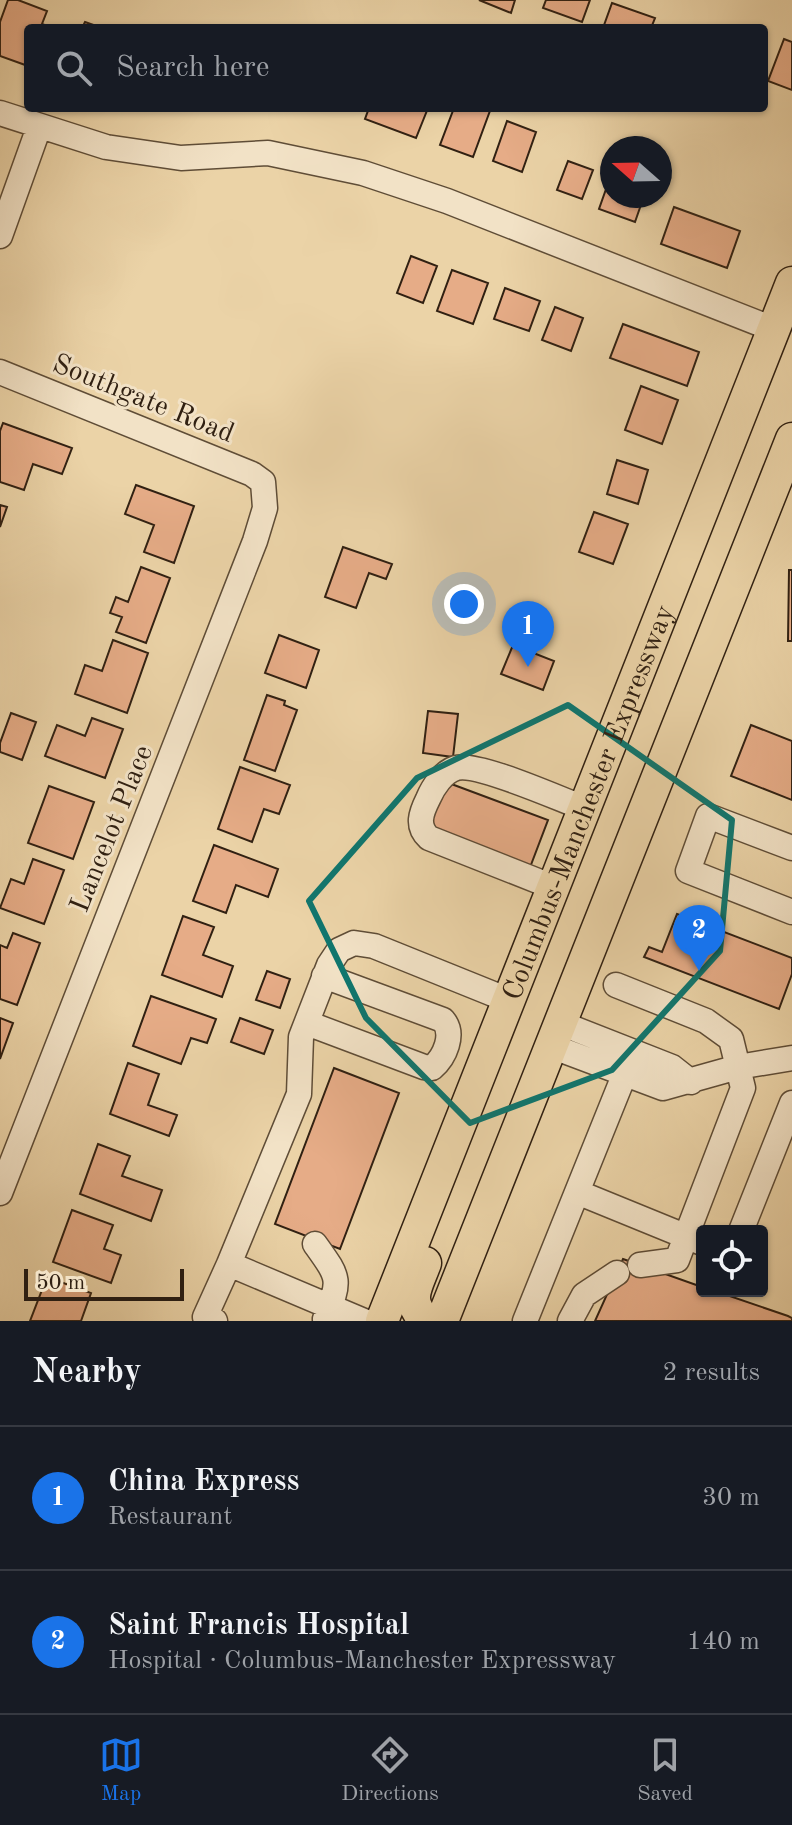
<!DOCTYPE html>
<meta charset="utf-8">
<style>
:root{--surface:#171b24;--page:#242831;--text:#f1f3f6;--muted:#9ea1a6;--line:#363941;--accent:#1a73e8}
body{margin:0;font-family:"Old Standard TT",serif;background:var(--page);color:var(--text)}
.controls{position:absolute;right:24px;bottom:24px;display:grid;overflow:hidden;border-radius:8px;box-shadow:0 2px 6px #0004}
.controls button{width:72px;height:72px;display:grid;place-items:center;padding:0;border:0;border-bottom:2px solid var(--line);background:var(--surface);color:var(--text);font:40px sans-serif}
.compass{position:absolute;left:600px;top:136px;width:72px;height:72px;border-radius:50%;background:var(--surface);box-shadow:0 2px 6px #0004;rotate:290deg}
.scale{position:absolute;left:24px;bottom:20px;width:160px;box-sizing:border-box;padding-left:8px;border:4px solid #302012;border-top:0;font-size:22px;line-height:28px;white-space:nowrap;color:#302012;-webkit-text-stroke:6px #f2e2c6;paint-order:stroke}
.you{position:absolute;left:464px;top:604px;width:28px;height:28px;margin:-20px;border:6px solid #fff;border-radius:50%;background:#1a73e8;box-shadow:0 0 0 12px #1a73e833}
.badge{display:grid;place-items:center;width:52px;height:52px;border-radius:50%;background:var(--accent);color:#fff;font-size:26px;font-weight:700}
.pin{position:absolute;translate:-50% -66px;filter:drop-shadow(0 2px 4px #0008)}
.pin::after{content:'';position:absolute;top:42px;width:28px;height:24px;background:inherit;clip-path:polygon(0 0,100% 0,50% 100%)}
.list{margin:0;padding:0;list-style:none}
h2{display:flex;justify-content:space-between;align-items:center;height:104px;margin:0;padding:0 32px;font-size:34px}
h2 small{font-size:26px;font-weight:400;color:var(--muted)}
.list li{display:grid;grid-template-columns:52px 1fr auto;gap:24px;align-items:center;box-sizing:border-box;height:144px;padding:0 32px;border-top:2px solid var(--line)}
.list b{display:block;font-size:30px;white-space:nowrap}
.list p{margin:0;font-size:26px;white-space:nowrap;color:var(--muted)}
.list em{font-size:26px;font-style:normal;color:var(--muted)}
.icon{flex:none;width:44px;height:44px;fill:none;stroke:currentColor;stroke-width:2;stroke-linecap:round;stroke-linejoin:round}
.map{position:relative;flex:none;width:792px;height:1321px;overflow:hidden}
.search{position:absolute;background:var(--surface);box-shadow:0 2px 6px #0004;left:24px;right:24px;top:24px;height:88px;display:flex;align-items:center;gap:20px;box-sizing:border-box;padding:0 28px;border-radius:8px;color:var(--muted);font-size:30px}
.sheet{height:392px;background:var(--surface)}
nav{display:flex;justify-content:space-around;align-items:center;box-sizing:border-box;height:112px;border-top:2px solid var(--line);background:var(--surface);font-size:22px;color:var(--muted)}
nav a{display:grid;justify-items:center;gap:4px}
nav .on{color:var(--accent)}
.map>svg:first-child{display:block}
.building{fill:#e6ac87;stroke:#302012;stroke-width:2}
.lines{fill:none;stroke-linecap:round;stroke-linejoin:round}
.minor-casing{stroke:#5f4d37;stroke-width:27}
.major-casing{stroke:#302012;stroke-width:35}
.minor{stroke:#f2e2c6;stroke-width:24}
.major{stroke:#ebd3a7;stroke-width:32}
.marked{fill:none;stroke:#0f766e;stroke-width:6;stroke-linejoin:round}
.labels{text-anchor:middle;stroke-width:6;stroke-linejoin:round;paint-order:stroke}
.street-label{font-size:28px;fill:#302012;stroke:#f2e2c6}
</style>
<div class="map">
<svg width="792" height="1321" viewBox="0 0 792 1321">
<rect width="100%" height="100%" fill="#ebd3a7"/>
<filter id="stains"><feTurbulence type="fractalNoise" baseFrequency=".0025" numOctaves="4"/><feColorMatrix values="0 0 0 0 .2 0 0 0 0 .09 0 0 0 0 .02 0 0 0 .5 -.17"/></filter>
<radialGradient id="worn" r=".72"><stop offset=".6" stop-color="#630" stop-opacity="0"/><stop offset="1" stop-color="#630" stop-opacity=".3"/></radialGradient>
<path class="building" d="M8,0H18L47,11L42,24L52,28H28V66L0,56V22Z
M479,0H515L511,13Z
M546,0H590L582,22L543,8Z
M612,3L655,18L651,28H603Z
M85,22L102,28H82Z
M784,39L792,42V90L768,81Z
M369,108H428L416,138L365,119Z
M454,108H491L473,157L440,145Z
M507,121L536,132L522,172L493,161Z
M568,161L593,170L582,199L557,190Z
M611,175L612,196H644L635,222L599,209Z
M674,207L740,231L727,268L661,244Z
M411,256L437,266L423,303L397,293Z
M452,270L488,283L473,324L437,311Z
M505,288L540,301L529,331L494,319Z
M555,307L583,318L571,351L542,340Z
M623,324L699,352L687,386L610,358Z
M641,386L678,400L662,444L625,430Z
M3,423L72,448L62,474L33,464L24,490L0,482V431Z
M617,460L648,470L638,504L607,494Z
M136,485L194,506L174,563L144,552L154,525L125,514Z
M0,505L7,507L0,527Z
M594,512L628,524L613,564L579,552Z
M343,547L392,564L386,579L369,573L356,608L325,597Z
M141,567L170,578L146,643L116,632L122,617L110,613L116,597L128,602Z
M789,570H792V641H788Z
M279,635L319,650L306,688L265,673Z
M113,640L148,653L127,713L75,694L85,665L102,671Z
M513,645L554,661L543,690L501,674Z
M267,695L285,701L284,705L297,710L275,771L244,760Z
M428,711L458,714L453,757L423,753Z
M11,713L36,722L22,760L0,752V743Z
M92,718L123,729L105,778L45,756L57,725L85,736Z
M751,725L792,741V800L731,776Z
M240,767L290,785L279,814L264,809L252,842L218,829Z
M446,782L548,820L529,870L428,831Z
M49,786L94,802L73,859L28,843Z
M214,845L278,869L268,897L236,885L226,913L193,901Z
M33,859L64,870L44,924L0,908L11,879L24,884Z
M677,914L792,958V974L779,1009L644,957L649,947L662,952Z
M183,916L214,927L203,955L233,966L222,997L162,975Z
M13,933L40,943L17,1005L0,999V945L7,948Z
M267,971L290,979L280,1008L256,1000Z
M151,996L216,1019L207,1043L191,1038L181,1064L133,1046Z
M0,1018L13,1023L0,1059Z
M240,1018L273,1030L264,1054L231,1042Z
M128,1063L159,1074L148,1105L177,1115L169,1136L110,1114Z
M334,1068L399,1093L340,1249L275,1224Z
M98,1144L130,1156L122,1176L162,1190L151,1221L80,1194Z
M72,1210L113,1225L104,1249L121,1255L111,1283L53,1262Z
M623,1259L702,1287V1291H715L788,1316L792,1318V1321H595Z
M47,1277L91,1293L81,1321H30Z"/>
<g class="lines">
<g class="minor-casing">
<path id="minor" d="M0,113L106,147L181,158L268,153L363,173L447,201L773,329
M0,236L39,127
M0,372L252,474L263,482L265,508L255,541L0,1193
M792,848L708,816L688,871L792,912
M553,887L429,838C416,826 421,813 428,799C433,787 443,772 456,768C478,762 559,799 584,808
M616,985L706,1021L731,1039L743,1088L677,1260L640,1265
M307,1023L424,1067L432,1068C445,1057 455,1034 443,1020L324,976
M560,1023L672,1067L691,1082
M551,1046L663,1088L738,1067L792,1058
M577,1192L702,1243
M741,1231L792,1103
M315,1244C340,1279 341,1279 325,1319
M215,1321L205,1317L229,1264
M364,1321L229,1264L299,1094L301,1037L329,965L339,950L354,943L374,946L508,1000
M525,1321L625,1073L630,1052
M570,1321L584,1295L617,1273"/>
</g>
<g class="major-casing">
<g id="major">
<path d="M425,1263C416,1288 405,1300 426,1321"/>
<path id="s1" d="M382,1321L792,283"/>
<path d="M442,1321L792,439"/>
</g>
</g>
<use href="#minor" class="minor"/>
<use href="#major" class="major"/>
</g>
<path class="marked" d="M568,705L732,820L720,951L612,1070L470,1123L366,1018L309,901L417,778Z"/>
<g class="labels">
<g class="street-label">
<text transform="translate(144 397) rotate(22)" y="10">Southgate Road</text>
<text dy="10" stroke="none"><textPath href="#s1" startOffset="558">Columbus-Manchester Expressway</textPath></text>
<text transform="translate(110 828) rotate(-68)" y="10">Lancelot Place</text>
</g>
</g>
<rect width="100%" height="100%" filter="url(#stains)"/>
<rect width="100%" height="100%" fill="url(#worn)"/>
</svg>
<div class="controls">
<button><svg class="icon" aria-label="locate" viewBox="0 0 24 24"><circle cx="12" cy="12" r="6"/><path d="M12 2v4M12 18v4M2 12h4M18 12h4"/></svg></button>
</div>
<svg class="compass" viewBox="-18 -18 36 36"><path d="M0-13l5 13h-10z" fill="#e53935"/><path d="M0 13l5-13h-10z" fill="#9ea1a6"/></svg>
<div class="scale">50 m</div>
<div class="you"></div>
<div class="pin badge" style="left:528px;top:667px">1</div>
<div class="pin badge" style="left:699px;top:971px">2</div>
<div class="search"><svg class="icon" aria-label="search" viewBox="0 0 24 24"><circle cx="10" cy="10" r="6"/><path d="M15 15l6 6"/></svg>Search here</div>
</div>
<section class="sheet">
<h2>Nearby<small>2 results</small></h2>
<ul class="list">
<li><span class="badge">1</span><div><b>China Express</b><p>Restaurant</p></div><em>30 m</em></li>
<li><span class="badge">2</span><div><b>Saint Francis Hospital</b><p>Hospital · Columbus-Manchester Expressway</p></div><em>140 m</em></li>
</ul>
</section>
<nav>
<a class="on"><svg class="icon" aria-label="map" viewBox="0 0 24 24"><path d="M3 6l6-2 6 2 6-2v14l-6 2-6-2-6 2zM9 4v14M15 6v14"/></svg>Map</a>
<a><svg class="icon" aria-label="directions" viewBox="0 0 24 24"><path d="M12 3l9 9-9 9-9-9zM9 14v-3h6M13 9l2 2-2 2"/></svg>Directions</a>
<a><svg class="icon" aria-label="saved" viewBox="0 0 24 24"><path d="M7 4h10v16l-5-4-5 4z"/></svg>Saved</a>
</nav>
